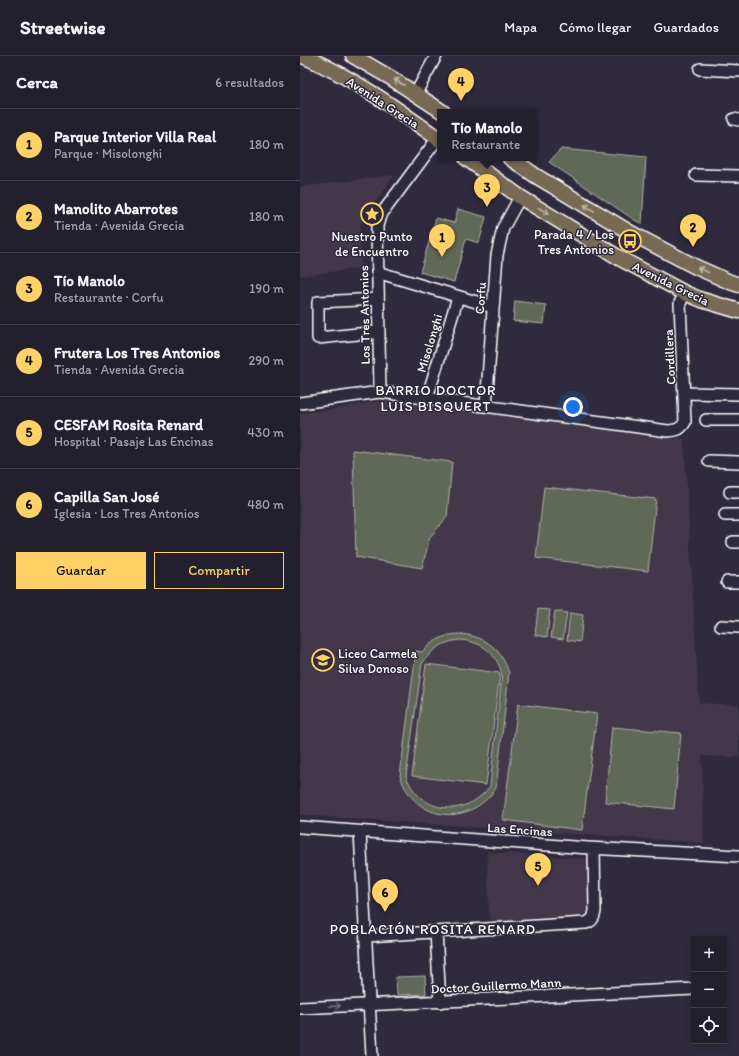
<!DOCTYPE html>
<html lang="es">
<meta charset="utf-8">
<style>
:root{--surface:#23202e;--page:#2f2d3a;--text:#f1f3f6;--muted:#a3a3aa;--line:#403e4a;--accent:#ffd166}
body{margin:0;font-family:Itim,sans-serif;background:var(--page);color:var(--text)}
.controls{position:absolute;right:12px;bottom:12px;display:grid;overflow:hidden;border-radius:0px;box-shadow:0 2px 6px #0003}
.controls button{width:36px;height:36px;display:grid;place-items:center;padding:0;border:0;border-bottom:1px solid var(--line);background:var(--surface);color:var(--text);font:20px sans-serif}
.you{position:absolute;left:273px;top:351px;width:14px;height:14px;margin:-10px;border:3px solid #fff;border-radius:50%;background:#1a73e8;box-shadow:0 0 0 6px #1a73e833}
.badge{display:grid;place-items:center;width:26px;height:26px;border-radius:50%;background:var(--accent);color:#111;font-size:13px;font-weight:700}
.pin{position:absolute;translate:-50% -33px;filter:drop-shadow(0 1px 2px #0008)}
.pin::after{content:'';position:absolute;top:21px;width:14px;height:12px;background:inherit;clip-path:polygon(0 0,100% 0,50% 100%)}
.popup{position:absolute;left:137px;top:53px;width:100px;height:52px;box-sizing:border-box;display:grid;place-content:center;border-radius:0px;background:var(--surface);filter:drop-shadow(0 1px 3px #0005);font-size:13px;white-space:nowrap;color:var(--muted)}
.popup b{font-size:15px;color:var(--text)}
.popup::after{content:'';position:absolute;left:50%;top:100%;margin-left:-8px;border:8px solid transparent;border-top-color:var(--surface)}
.list{margin:0;padding:0;list-style:none}
h2{display:flex;justify-content:space-between;align-items:center;height:52px;margin:0;padding:0 16px;font-size:17px}
h2 small{font-size:13px;font-weight:400;color:var(--muted)}
.list li{display:grid;grid-template-columns:26px 1fr auto;gap:12px;align-items:center;box-sizing:border-box;height:72px;padding:0 16px;border-top:1px solid var(--line)}
.list b{display:block;font-size:15px;white-space:nowrap}
.list p{margin:0;font-size:13px;white-space:nowrap;color:var(--muted)}
.list em{font-size:13px;font-style:normal;color:var(--muted)}
.actions{display:flex;gap:8px;padding:12px 16px}
.actions a{flex:1;padding:9px 0;border:1px solid var(--accent);border-radius:0px;text-align:center;font-size:14px;color:var(--accent)}
.actions .main{background:var(--accent);color:#111}
.icon{flex:none;width:22px;height:22px;fill:none;stroke:currentColor;stroke-width:2;stroke-linecap:round;stroke-linejoin:round}
.map{position:relative;flex:none;width:439px;height:1000px;overflow:hidden}
header{display:flex;align-items:center;gap:24px;box-sizing:border-box;height:56px;padding:0 20px;background:var(--surface);border-bottom:1px solid var(--line)}
header strong{font-size:19px}
nav{display:flex;gap:22px;margin-inline-start:auto;font-size:14px}
main{display:flex}
aside{flex:1;background:var(--surface)}
.map>svg:first-child{display:block}
.built{fill:#423848}
.green{fill:#616759;stroke:#b0b3ac;fill-rule:evenodd}
.lines{fill:none;stroke-linecap:round;stroke-linejoin:round}
.minor-casing{stroke:#fff;stroke-width:14}
.major-casing{stroke:#fff;stroke-width:17}
.minor{stroke:#2f2a3d;stroke-width:11}
.major{stroke:#776a54;stroke-width:14}
.oneway{stroke:#c2bcb2}
.oneway2{stroke:#6d6a77}
.labels{text-anchor:middle;stroke-width:3;stroke-linejoin:round;paint-order:stroke}
.street-label{font-size:13px;fill:#fff;stroke:#2f2a3d}
.poi-label{font-size:13px;fill:#fff;stroke:#2f2a3d;text-anchor:end}
.neighbourhood-label{font-size:14px;letter-spacing:1px;fill:#fff;stroke:#2f2a3d}
</style>
<header>
<strong>Streetwise</strong>
<nav><a>Mapa</a><a>Cómo llegar</a><a>Guardados</a></nav>
</header>
<main>
<aside>
<h2>Cerca<small>6 resultados</small></h2>
<ul class="list">
<li><span class="badge">1</span><div><b>Parque Interior Villa Real</b><p>Parque · Misolonghi</p></div><em>180 m</em></li>
<li><span class="badge">2</span><div><b>Manolito Abarrotes</b><p>Tienda · Avenida Grecia</p></div><em>180 m</em></li>
<li><span class="badge">3</span><div><b>Tío Manolo</b><p>Restaurante · Corfu</p></div><em>190 m</em></li>
<li><span class="badge">4</span><div><b>Frutera Los Tres Antonios</b><p>Tienda · Avenida Grecia</p></div><em>290 m</em></li>
<li><span class="badge">5</span><div><b>CESFAM Rosita Renard</b><p>Hospital · Pasaje Las Encinas</p></div><em>430 m</em></li>
<li><span class="badge">6</span><div><b>Capilla San José</b><p>Iglesia · Los Tres Antonios</p></div><em>480 m</em></li>
</ul>
<div class="actions"><a class="main">Guardar</a><a>Compartir</a></div>
</aside>
<div class="map">
<svg width="439" height="1000" viewBox="0 0 439 1000">
<rect width="100%" height="100%" fill="#2f2a3d"/>
<filter id="ink" filterUnits="userSpaceOnUse"><feTurbulence type="fractalNoise" baseFrequency=".025" numOctaves="2"/><feDisplacementMap in="SourceGraphic" scale="8" xChannelSelector="R" yChannelSelector="G"/><feConvolveMatrix kernelMatrix="1 2 1 2 8 2 1 2 1" color-interpolation-filters="sRGB"/></filter>
<g filter="url(#ink)">
<path class="built" d="M94,119L60,168L61,212L0,220V131Z
M88,344L384,383L399,647L439,649V701L402,700L404,787L0,759V357L29,354Z
M187,796L289,803L290,857L285,861L193,865L189,861Z"/>
<path class="green" d="M261,93L346,101L342,168L333,163L249,106Z
M158,153L186,161L179,187L166,183L154,226L120,216L136,162L154,167Z
M215,245L246,249L244,268L213,265Z
M53,394L152,406L147,461L130,481L122,512L56,501Z
M244,431L356,443L348,515L236,502Z
M238,553L250,554L247,581L235,579Z
M255,555L267,557L263,583L251,581Z
M270,557L283,559L280,586L267,584Z
M158,578C184,579 201,592 209,617L196,732C169,772 115,766 100,720L116,595L122,596C132,585 144,579 158,578ZM159,584C181,585 196,596 202,618L190,730C166,763 120,758 106,720L122,608C131,594 142,586 159,584Z
M126,608L200,617L186,729L112,720Z
M218,648L297,658L282,774L203,764Z
M312,671L381,677L374,753L305,746Z
M125,920L126,938L97,939L96,921Z"/>
<g class="lines">
<g class="minor-casing">
<path id="minor" d="M400,13L439,15
M116,37L136,0
M434,63L439,64
M396,119L439,120
M77,216L193,251
M78,243L18,246V282L78,276
M80,336L77,170L80,160L138,82
M385,337L439,338
M127,342L158,241
M0,347L80,336L368,375C377,374 380,374 385,366L380,247L385,237
M186,350L197,199L203,172L220,141
M406,364H439
M409,405L439,406
M430,436H439
M425,459H439
M433,486H439
M427,526H439
M421,570L439,571
M0,771L288,792L439,800
M60,776L72,1000
M136,876L140,946
M66,880L286,867C292,865 294,862 295,855L294,793
M0,952L394,933"/>
</g>
<g class="major-casing">
<path id="major" d="M3,0C52,21 97,53 140,84
M53,0L91,22L143,56
M166,102L220,141L321,203L385,237L402,244L439,255
M210,102L236,120L331,177L396,211L430,226L439,229"/>
</g>
<use href="#minor" class="minor"/>
<use href="#major" class="major"/>
</g>
<defs><path id="oneway-shaft" d="M-6 0H5M1.5-3L5.5 0L1.5 3" fill="none" stroke-width="1.6" stroke-linecap="round" stroke-linejoin="round"/></defs>
<g class="oneway">
<use href="#oneway-shaft" transform="translate(99 26) rotate(-147)"/>
<use href="#oneway-shaft" transform="translate(289 152) rotate(-149)"/>
<use href="#oneway-shaft" transform="translate(244 155) rotate(32)"/>
<use href="#oneway-shaft" transform="translate(403 214) rotate(-155)"/>
</g>
<use class="oneway2" href="#oneway-shaft" transform="translate(35 950) rotate(-2)"/>
</g>
<defs>
<g id="sight-ring" transform="scale(1.15)"><circle r="9.5" fill="#2f2a3d" stroke="#ffd166" stroke-width="1.5"/><path d="M0-6L1.8-2.2L6-1.7L2.9 1.2L3.7 5.4L0 3.3L-3.7 5.4L-2.9 1.2L-6-1.7L-1.8-2.2Z" fill="#ffd166"/></g>
<g id="bus-ring" transform="scale(1.15)"><circle r="9.5" fill="#2f2a3d" stroke="#ffd166" stroke-width="1.5"/><path d="M-5-6H5V4H4V6H2V4H-2V6H-4V4H-5ZM-3.5-4V0h7V-4ZM-3.5 1.2v1.5H-2V1.2ZM2 1.2v1.5H3.5V1.2Z" fill="#ffd166"/></g>
<g id="school-ring" transform="scale(1.15)"><circle r="9.5" fill="#2f2a3d" stroke="#ffd166" stroke-width="1.5"/><path d="M0-5L7-2L0 1L-7-2ZM-4 1L0 2.5L4 1V4Q0 6-4 4Z" fill="#ffd166"/></g>
</defs>
<g fill-rule="evenodd">
<use href="#sight-ring" x="72" y="158"/>
<use href="#bus-ring" x="330" y="185"/>
<use href="#school-ring" x="23" y="604"/>
</g>
<g class="labels">
<g class="street-label">
<text transform="translate(83 46) rotate(33)" y="5">Avenida Grecia</text>
<text transform="translate(371 227) rotate(26)" y="5">Avenida Grecia</text>
<text transform="translate(180 242) rotate(-86)" y="5">Corfu</text>
<text transform="translate(64 259) rotate(-91)" y="5">Los Tres Antonios</text>
<text transform="translate(129 287) rotate(-73)" y="5">Misolonghi</text>
<text transform="translate(369 301) rotate(-93)" y="5">Cordillera</text>
<text transform="translate(220 773) rotate(4)" y="5">Las Encinas</text>
<text transform="translate(196 929) rotate(-3)" y="5">Doctor Guillermo Mann</text>
</g>
<g class="poi-label">
<text x="314" y="183">Parada 4 / Los<tspan x="314" dy="15">Tres Antonios</tspan></text>
<text x="72" y="185" text-anchor="middle">Nuestro Punto<tspan x="72" dy="15">de Encuentro</tspan></text>
<text x="38" y="602" text-anchor="start">Liceo Carmela<tspan x="38" dy="15">Silva Donoso</tspan></text>
</g>
<g class="neighbourhood-label">
<text x="136" y="339">BARRIO DOCTOR<tspan x="136" dy="16">LUIS BISQUERT</tspan></text>
<text x="133" y="878">POBLACIÓN ROSITA RENARD</text>
</g>
</g>
</svg>
<div class="controls">
<button>+</button>
<button>−</button>
<button><svg class="icon" aria-label="locate" viewBox="0 0 24 24"><circle cx="12" cy="12" r="6"/><path d="M12 2v4M12 18v4M2 12h4M18 12h4"/></svg></button>
</div>
<div class="you"></div>
<div class="pin badge" style="left:142px;top:201px">1</div>
<div class="pin badge" style="left:393px;top:191px">2</div>
<div class="pin badge" style="left:187px;top:151px">3</div>
<div class="popup"><b>Tío Manolo</b>Restaurante</div>
<div class="pin badge" style="left:161px;top:45px">4</div>
<div class="pin badge" style="left:238px;top:830px">5</div>
<div class="pin badge" style="left:85px;top:856px">6</div>
</div>
</main>
